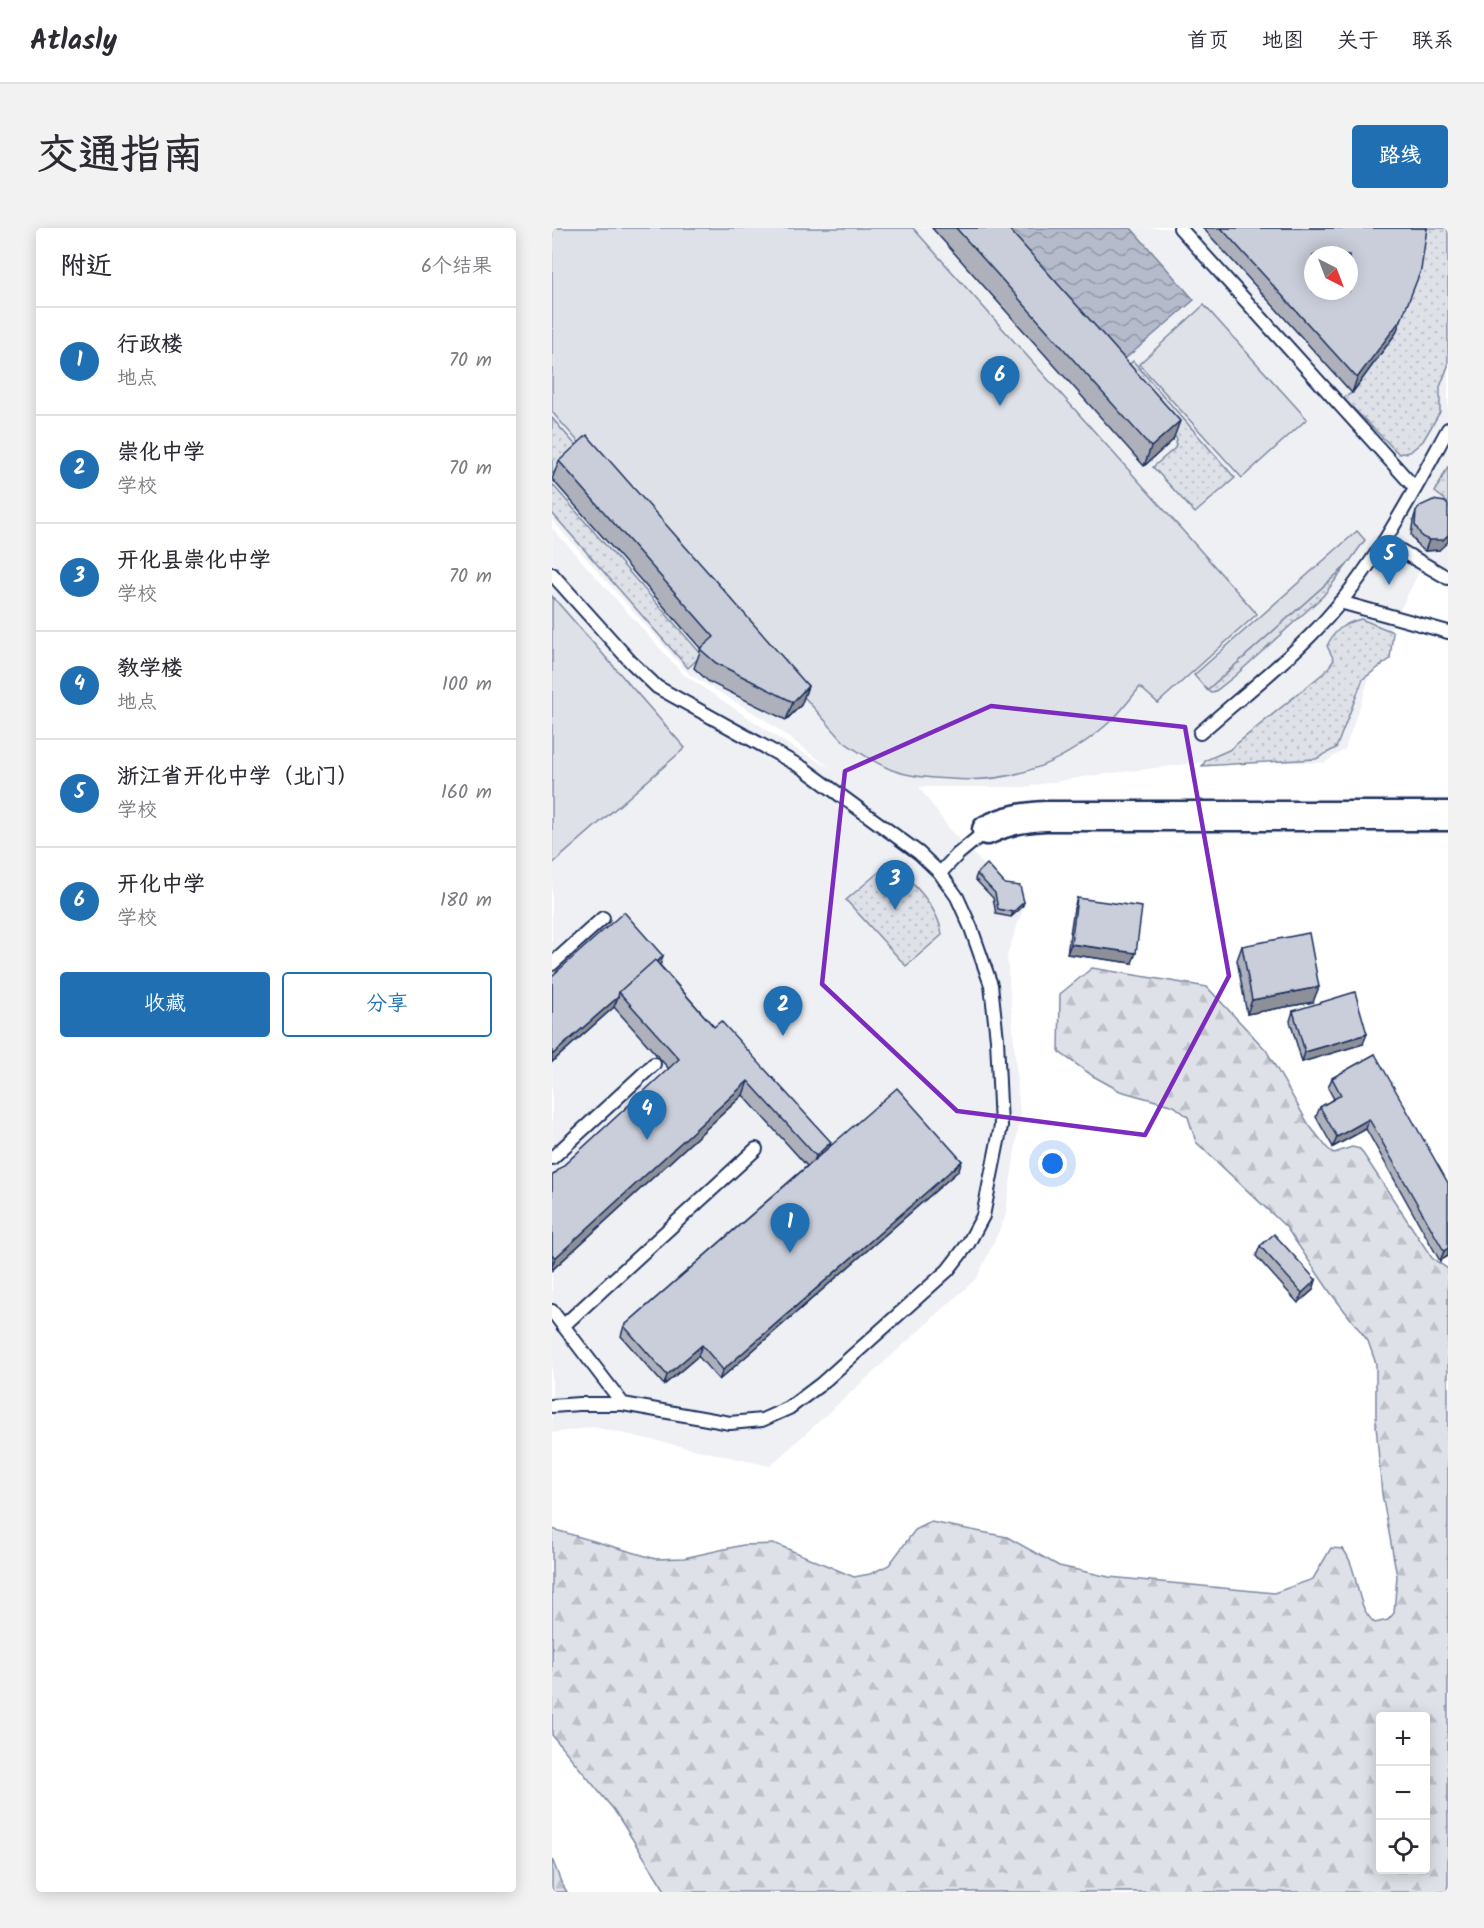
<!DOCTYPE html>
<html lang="zh">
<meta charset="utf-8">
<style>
:root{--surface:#fff;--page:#f2f2f3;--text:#2b2b33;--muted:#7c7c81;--line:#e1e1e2;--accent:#1f6fb2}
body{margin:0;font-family:Kalam,"LXGW WenKai TC",sans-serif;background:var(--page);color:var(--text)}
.controls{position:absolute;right:18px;bottom:18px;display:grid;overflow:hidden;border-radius:6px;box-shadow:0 3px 15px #0003}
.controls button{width:54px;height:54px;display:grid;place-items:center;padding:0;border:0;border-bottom:2px solid var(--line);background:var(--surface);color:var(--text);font:30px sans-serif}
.compass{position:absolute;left:752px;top:18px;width:54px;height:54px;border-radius:50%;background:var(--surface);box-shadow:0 3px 15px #0003;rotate:138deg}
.you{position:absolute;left:501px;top:936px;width:21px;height:21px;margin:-15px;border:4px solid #fff;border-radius:50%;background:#1a73e8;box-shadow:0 0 0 9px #1a73e833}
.badge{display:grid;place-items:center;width:39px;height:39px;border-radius:50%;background:var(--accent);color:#fff;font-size:20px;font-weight:700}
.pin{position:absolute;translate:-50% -50px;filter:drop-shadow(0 2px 3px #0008)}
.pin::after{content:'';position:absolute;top:32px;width:21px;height:18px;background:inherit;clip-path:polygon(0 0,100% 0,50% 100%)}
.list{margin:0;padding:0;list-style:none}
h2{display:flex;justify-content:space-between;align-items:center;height:78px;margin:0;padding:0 24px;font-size:26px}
h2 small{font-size:20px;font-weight:400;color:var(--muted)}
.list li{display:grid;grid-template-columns:39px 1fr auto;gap:18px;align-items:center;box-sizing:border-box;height:108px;padding:0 24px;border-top:2px solid var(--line)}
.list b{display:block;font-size:22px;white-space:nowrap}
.list p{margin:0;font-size:20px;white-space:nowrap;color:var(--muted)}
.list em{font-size:20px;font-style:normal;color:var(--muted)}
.actions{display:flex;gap:12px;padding:18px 24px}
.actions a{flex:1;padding:14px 0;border:2px solid var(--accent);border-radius:6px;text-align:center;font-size:21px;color:var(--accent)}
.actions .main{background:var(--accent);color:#fff}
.icon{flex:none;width:33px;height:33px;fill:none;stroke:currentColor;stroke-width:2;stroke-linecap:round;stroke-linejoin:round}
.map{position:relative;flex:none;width:896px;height:1664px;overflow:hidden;border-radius:6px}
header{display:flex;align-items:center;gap:36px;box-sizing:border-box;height:84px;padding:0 30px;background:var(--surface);border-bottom:2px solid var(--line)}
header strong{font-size:28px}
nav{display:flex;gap:33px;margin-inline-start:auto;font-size:21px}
.intro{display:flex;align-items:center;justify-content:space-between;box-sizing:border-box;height:144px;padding:0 36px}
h1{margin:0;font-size:42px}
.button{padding:15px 27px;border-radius:6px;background:var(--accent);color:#fff;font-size:21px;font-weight:700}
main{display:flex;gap:36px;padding:0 36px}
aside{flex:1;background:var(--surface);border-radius:6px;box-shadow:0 3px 15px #0003}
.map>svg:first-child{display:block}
.built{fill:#eff0f4;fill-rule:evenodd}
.forest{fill:url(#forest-firs);stroke:#7c88a2;stroke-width:1.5;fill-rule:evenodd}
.park{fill:url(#park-dots);stroke:#7c88a2;stroke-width:1.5}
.pitch{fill:#dee1e7;stroke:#7c88a2;stroke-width:1.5}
.water{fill:url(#water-waves);stroke:#77839f;stroke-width:1.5}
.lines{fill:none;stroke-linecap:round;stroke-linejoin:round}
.service-casing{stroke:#1b2f5e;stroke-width:16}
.tertiary-casing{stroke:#1b2f5e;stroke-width:33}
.service{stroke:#fff;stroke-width:12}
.tertiary{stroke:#fff;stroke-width:28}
.wall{fill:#aeb1bb;stroke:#1b2f5e;stroke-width:1.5}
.shaded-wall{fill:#8d9099;stroke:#1b2f5e;stroke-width:1.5}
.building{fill:#caceda;stroke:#1b2f5e;stroke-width:1.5;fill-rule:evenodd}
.marked{fill:none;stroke:#7b2cbf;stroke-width:4.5;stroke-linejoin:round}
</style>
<header>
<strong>Atlasly</strong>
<nav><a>首页</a><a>地图</a><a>关于</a><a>联系</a></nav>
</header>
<div class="intro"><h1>交通指南</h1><a class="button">路线</a></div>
<main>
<aside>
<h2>附近<small>6个结果</small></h2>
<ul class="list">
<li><span class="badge">1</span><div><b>行政楼</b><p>地点</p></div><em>70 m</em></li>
<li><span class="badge">2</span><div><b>崇化中学</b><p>学校</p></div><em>70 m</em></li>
<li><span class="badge">3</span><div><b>开化县崇化中学</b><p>学校</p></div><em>70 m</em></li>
<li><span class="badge">4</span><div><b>教学楼</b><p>地点</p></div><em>100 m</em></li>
<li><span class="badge">5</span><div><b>浙江省开化中学（北门）</b><p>学校</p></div><em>160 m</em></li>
<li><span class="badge">6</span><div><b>开化中学</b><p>学校</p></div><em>180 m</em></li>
</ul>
<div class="actions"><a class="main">收藏</a><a>分享</a></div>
</aside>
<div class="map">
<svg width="896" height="1664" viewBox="0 0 896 1664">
<defs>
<pattern id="forest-firs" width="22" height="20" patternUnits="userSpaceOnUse" patternTransform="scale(1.5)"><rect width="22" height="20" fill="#dee1e7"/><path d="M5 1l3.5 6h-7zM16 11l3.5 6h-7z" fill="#bec1c9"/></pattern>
<pattern id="park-dots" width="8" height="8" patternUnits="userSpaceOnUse" patternTransform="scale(1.5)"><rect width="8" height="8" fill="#dee1e7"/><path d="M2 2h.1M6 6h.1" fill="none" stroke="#bec1c9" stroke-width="1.8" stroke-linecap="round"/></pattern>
<pattern id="water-waves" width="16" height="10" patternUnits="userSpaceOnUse" patternTransform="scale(1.5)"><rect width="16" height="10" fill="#b5bbca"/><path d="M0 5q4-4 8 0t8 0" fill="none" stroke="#9298a7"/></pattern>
</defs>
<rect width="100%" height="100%" fill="#fff"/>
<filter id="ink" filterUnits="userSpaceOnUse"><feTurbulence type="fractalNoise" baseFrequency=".0167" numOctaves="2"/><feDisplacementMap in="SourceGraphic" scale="12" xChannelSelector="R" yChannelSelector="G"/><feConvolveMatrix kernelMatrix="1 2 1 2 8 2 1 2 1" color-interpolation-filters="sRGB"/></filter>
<g filter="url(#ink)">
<path class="built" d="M0,0H896V339L873,332L825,428L793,521L772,535L669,532L537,548L472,559H367L399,603L472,678L455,727L468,889L453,990L425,1050L218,1238L42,1199L0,1205V300L131,446L237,517L280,541L210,490L137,446L0,292ZM761,27H797V63H761Z"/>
<path class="forest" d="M540,740L655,759L714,822L757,897L776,921L782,925L800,919L808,921L880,1030L896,1041V1664H114L62,1582L0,1507V1301L104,1331L132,1330L191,1317L224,1316L302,1349L318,1346L337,1337L363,1302L379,1294L455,1309L507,1338L557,1349L722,1365L761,1351L779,1320L791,1321C808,1343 802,1378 823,1395L836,1392L842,1385L845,1348L830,1266L824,1197V1136L816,1113L778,1064L734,999L644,914L636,889L622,878L568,863L541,848L507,824L508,766ZM828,1488H874V1642H828Z
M0,1631L9,1654L15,1664H0Z"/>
<path class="park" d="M872,0H896V138L888,159V184L871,213L858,224L847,226L791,170L800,165L844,104Z
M581,133L683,250L643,285L601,239L623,220L625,211L567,145Z
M0,190L27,221L0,246Z
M896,238V278L892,271L883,264Z
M0,256L150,427L136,440L0,285Z
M795,337L771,368L684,447L665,462L659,465L655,462Z
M809,391L841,404L838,431L811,451L784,520L764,531L650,538L654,532L677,522L774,443L782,432L775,418C782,402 793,395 809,391Z
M334,638C358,646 387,681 390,707L354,738L294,672Z"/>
<path class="pitch" d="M0,0H361L705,386L606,475L588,459C580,469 571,481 562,490C515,534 463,556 399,551C379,550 359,549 340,542C323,535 307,524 292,514L0,184Z
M652,77L755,191L690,250L587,136Z
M805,303L813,312L795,337L655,462L642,447Z
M0,368L133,520L0,636Z"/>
<path class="water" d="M449,0H579L642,72L567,136Z"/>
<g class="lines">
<g class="service-casing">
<path id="service" d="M628,0L863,260
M832,313L896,350
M0,346L79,434L105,459L251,540L367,625L388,645L405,669L419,700L439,757L445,811L449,898L431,988L416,1016L396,1042L269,1156L237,1180L210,1192L178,1195L71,1176H27L0,1178
M788,374L896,404
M648,505C684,473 723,443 757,409C817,350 856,274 896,201
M388,645L406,626L435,602
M0,736L51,690
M0,930L102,836
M0,1083L71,1176
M11,1098L204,921"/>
</g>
<g class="tertiary-casing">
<path id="tertiary" d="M435,602C455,592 472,589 494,588H896"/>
</g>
<use href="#service" class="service"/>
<use href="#tertiary" class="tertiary"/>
</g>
<path class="wall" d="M380,0H456L621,212L592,238Z
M651,0H875L844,105L800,165Z
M7,233L256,458L249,477L234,492L157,454L142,440L149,421L0,251Z
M864,283L887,322L873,323L867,319L859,307L861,293Z
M425,646L453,656L472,674L470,679L459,689L444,686L441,670L423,651Z
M525,670L580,735L515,726L522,680Z
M690,718L761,774L695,786L685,732Z
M108,737L162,799L277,919L410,933L406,943L167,1152L146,1128L112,1157L69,1108L72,1098L255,938L191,867L0,1042V948L117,841L62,779L0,834V748Z
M741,783L811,816L750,834L738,793Z
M823,826L896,1028L888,1033L814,901L781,919L764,889L768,879L782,871L776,860L780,850Z
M708,1018L764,1052L761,1062L746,1075L704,1028Z"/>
<path class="shaded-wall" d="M863,56L844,105L800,165L805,150Z
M628,193L621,212L592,238L599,219Z
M896,307V314L887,322L873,323L877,312Z
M256,458L249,477L234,492L241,474Z
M472,674L470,679L459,689L461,684Z
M519,716L584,725L580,735L515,726Z
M111,728L108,738L69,766Z
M767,759L761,774L695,786L700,772Z
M66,769L62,779L0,834V827Z
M815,806L811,816L750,834L753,824Z
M196,853L191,867L0,1042V1038L3,1030Z
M817,891L814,901L781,919L785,909Z
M279,914L274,929L259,942L264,928Z
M410,933L406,943L167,1152L171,1142Z
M896,1020V1028L888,1033L892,1023Z
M764,1052L761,1062L746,1075L750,1065Z
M150,1117L146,1128L112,1157L115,1147Z"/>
<path class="building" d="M404,0H456L628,193L599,219Z
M669,0H875L869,42L850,90L805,150ZM761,27H797V63H761Z
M35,207L256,458L241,474L164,435L148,421L162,409L7,233Z
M881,272L893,274L896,277V307L891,312H877L870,309L863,297L864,283L868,278Z
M435,636L453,656L468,658L472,674L461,684L446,681L443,665L425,646Z
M525,670L590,679L584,725L519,716Z
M72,684L111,728L105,734L103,732L67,764L66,769L0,827V748Z
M757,705L767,759L700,772L690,718Z
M103,732L162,799L169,793L279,914L264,928L196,853L3,1030L0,1026V948L127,831L67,764Z
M803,764L815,806L753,824L741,783Z
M823,826L896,955V1020L892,1023L817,891L785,909L768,879L789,867L780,850Z
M345,860L410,933L171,1142L150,1117L115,1147L72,1098Z
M722,1006L764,1052L750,1065L708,1018Z"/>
</g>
<path class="marked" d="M439,478L633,499L677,748L593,907L405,883L270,756L293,543Z"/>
</svg>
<div class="controls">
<button>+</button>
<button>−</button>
<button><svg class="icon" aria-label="locate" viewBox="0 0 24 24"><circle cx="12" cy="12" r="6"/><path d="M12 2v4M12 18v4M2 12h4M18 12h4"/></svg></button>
</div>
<svg class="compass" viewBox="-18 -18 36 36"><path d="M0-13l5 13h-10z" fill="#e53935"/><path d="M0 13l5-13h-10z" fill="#7c7c81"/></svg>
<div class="you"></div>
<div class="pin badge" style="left:238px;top:1025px">1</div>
<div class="pin badge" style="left:231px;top:808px">2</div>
<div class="pin badge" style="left:343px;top:682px">3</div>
<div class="pin badge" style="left:95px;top:912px">4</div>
<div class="pin badge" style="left:837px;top:357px">5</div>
<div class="pin badge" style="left:448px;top:178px">6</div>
</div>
</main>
